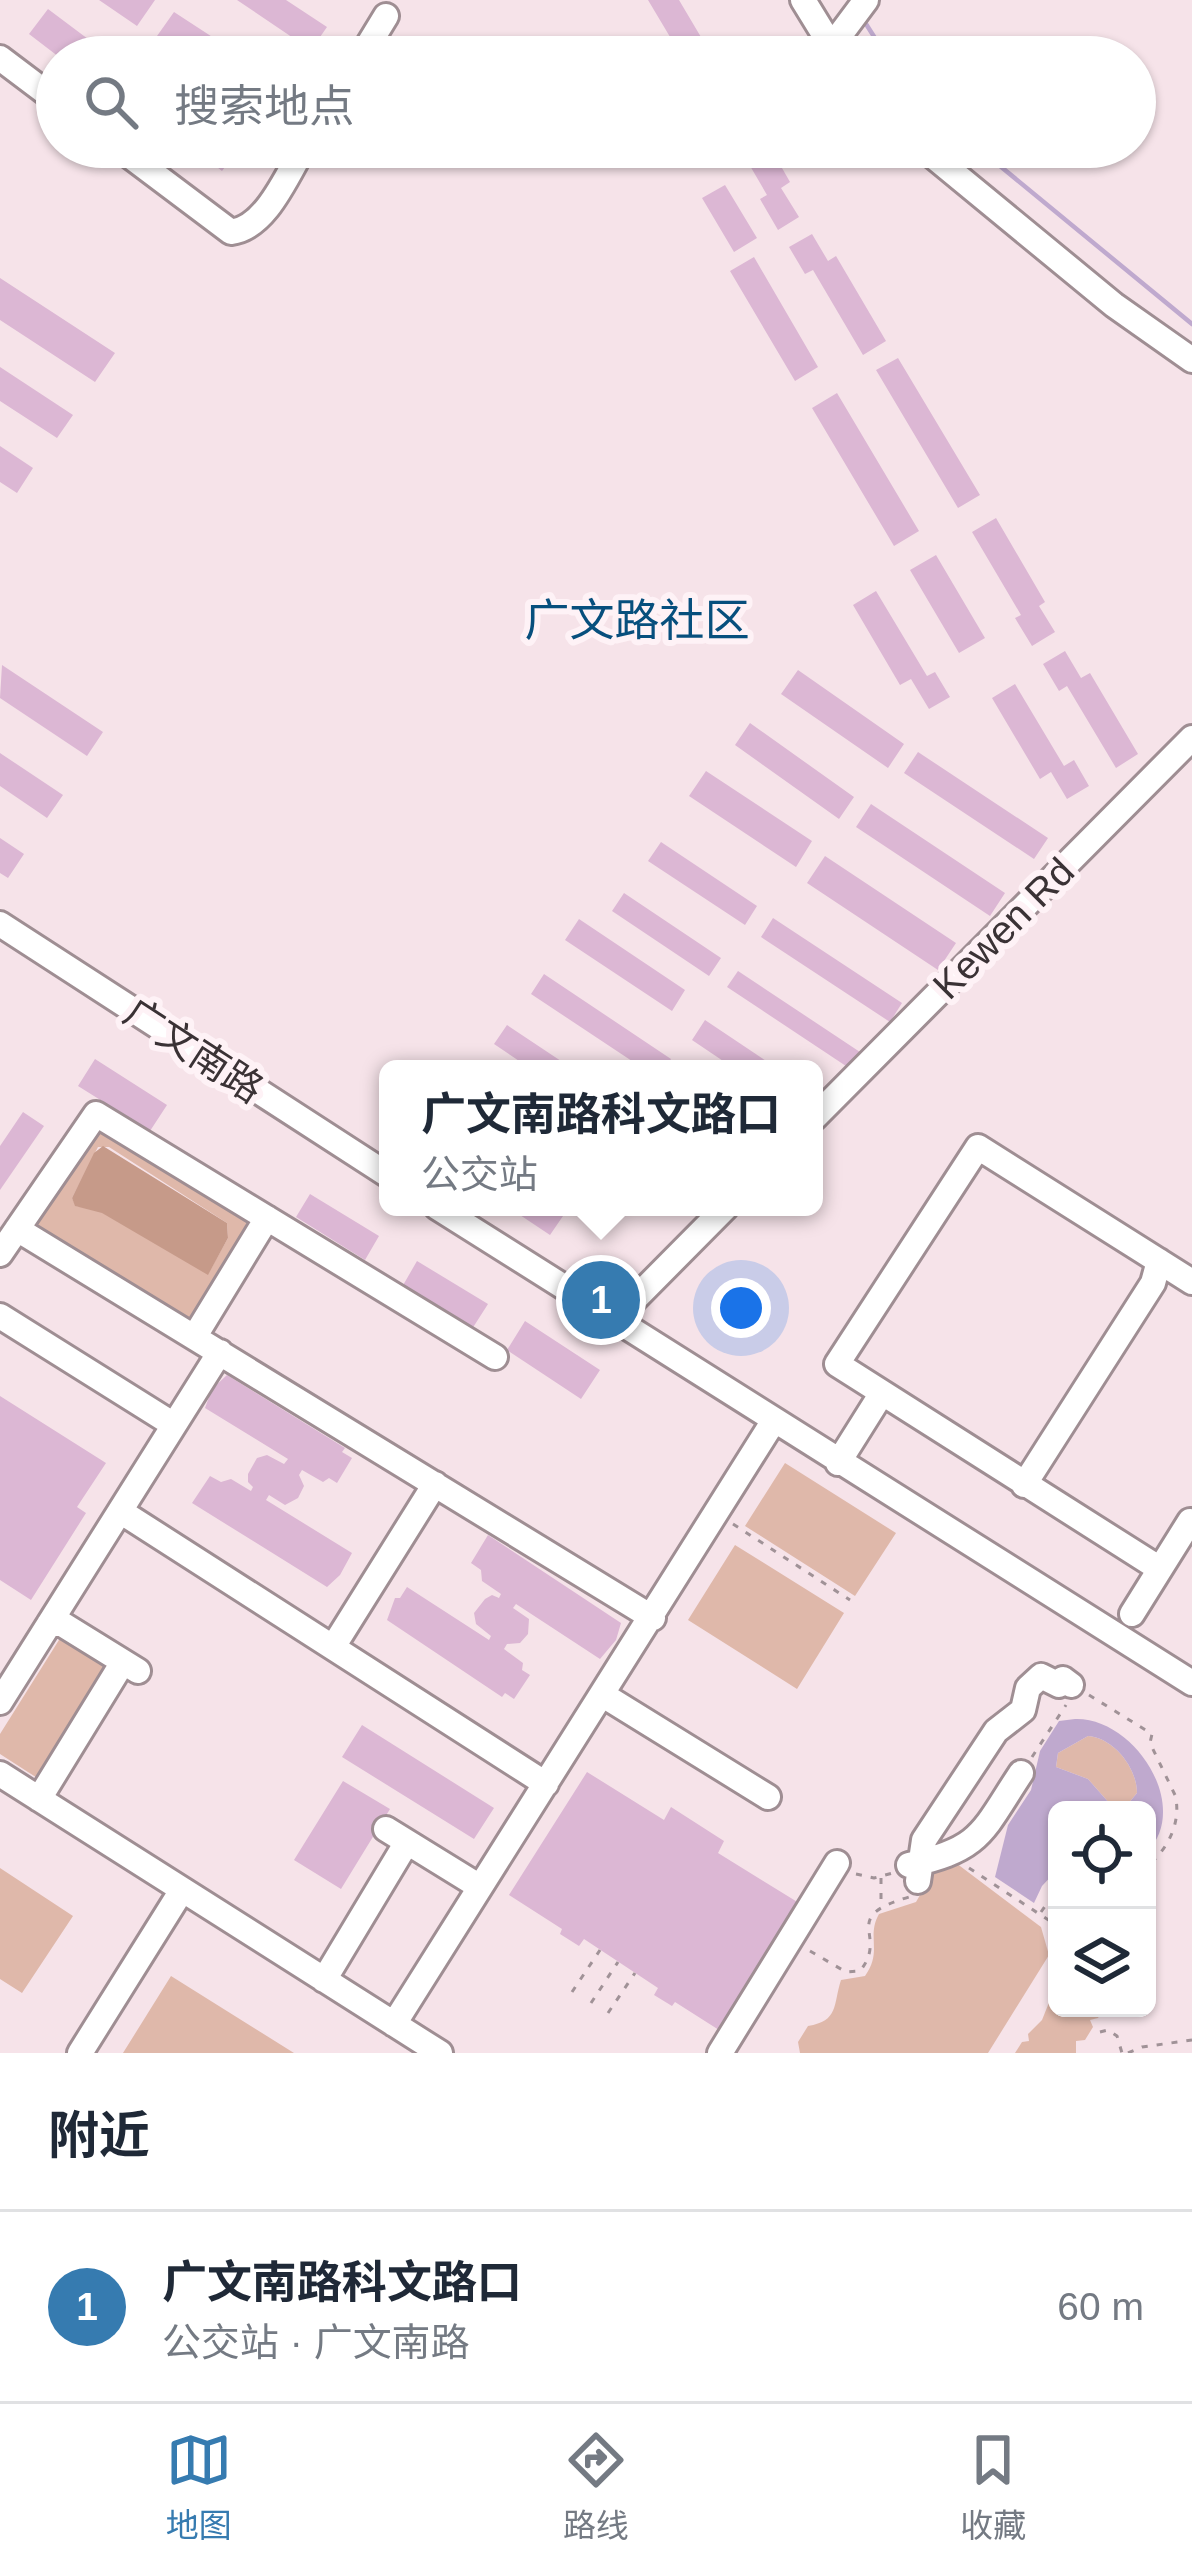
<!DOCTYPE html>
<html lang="zh">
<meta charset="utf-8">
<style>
:root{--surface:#fff;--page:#f6f6f7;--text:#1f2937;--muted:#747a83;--line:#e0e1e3;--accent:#367bb0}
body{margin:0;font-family:Helvetica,"Noto Sans SC",sans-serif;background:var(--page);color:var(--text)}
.controls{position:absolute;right:36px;bottom:36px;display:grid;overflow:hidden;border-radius:18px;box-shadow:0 3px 9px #0004}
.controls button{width:108px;height:108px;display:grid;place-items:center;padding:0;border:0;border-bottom:3px solid var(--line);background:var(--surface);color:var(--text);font:60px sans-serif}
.you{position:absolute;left:741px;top:1308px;width:42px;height:42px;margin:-30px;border:9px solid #fff;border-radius:50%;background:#1a73e8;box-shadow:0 0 0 18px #1a73e833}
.badge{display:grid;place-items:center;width:78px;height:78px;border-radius:50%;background:var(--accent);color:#fff;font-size:39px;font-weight:700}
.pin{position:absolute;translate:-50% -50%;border:6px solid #fff;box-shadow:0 3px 12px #0006}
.popup{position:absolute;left:379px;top:1060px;width:444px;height:156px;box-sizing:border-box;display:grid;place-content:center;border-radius:18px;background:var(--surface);filter:drop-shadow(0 3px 9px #0005);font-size:39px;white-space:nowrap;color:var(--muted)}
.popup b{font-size:45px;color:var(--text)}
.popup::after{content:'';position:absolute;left:50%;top:100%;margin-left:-24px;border:24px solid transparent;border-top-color:var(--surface)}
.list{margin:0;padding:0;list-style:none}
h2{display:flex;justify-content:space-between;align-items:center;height:156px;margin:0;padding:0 48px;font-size:51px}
h2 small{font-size:39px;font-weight:400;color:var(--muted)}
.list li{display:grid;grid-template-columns:78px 1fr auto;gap:36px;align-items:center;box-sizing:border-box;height:192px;padding:0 48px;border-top:3px solid var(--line)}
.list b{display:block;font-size:45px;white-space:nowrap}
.list p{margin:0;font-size:39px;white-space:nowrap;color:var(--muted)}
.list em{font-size:39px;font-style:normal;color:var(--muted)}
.icon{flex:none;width:66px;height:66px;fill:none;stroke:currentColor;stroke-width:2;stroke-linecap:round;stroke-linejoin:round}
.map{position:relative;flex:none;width:1192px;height:2053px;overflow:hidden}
.search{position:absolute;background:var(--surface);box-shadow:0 3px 9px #0004;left:36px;right:36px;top:36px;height:132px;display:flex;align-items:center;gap:30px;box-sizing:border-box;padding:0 42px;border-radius:66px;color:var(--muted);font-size:45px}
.sheet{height:348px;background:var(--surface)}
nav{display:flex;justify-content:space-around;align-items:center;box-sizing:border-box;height:168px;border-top:3px solid var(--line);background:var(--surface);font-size:33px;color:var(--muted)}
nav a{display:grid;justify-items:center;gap:6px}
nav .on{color:var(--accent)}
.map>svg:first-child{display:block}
.green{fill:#dfb8aa;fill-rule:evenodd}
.forest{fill:#c69a89}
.water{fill:#bfa9ce;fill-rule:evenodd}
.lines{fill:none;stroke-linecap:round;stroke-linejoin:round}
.stream{stroke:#bfa9ce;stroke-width:4.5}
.building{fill:#dcb7d4}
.minor-casing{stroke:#9f8e93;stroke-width:30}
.path{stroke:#a09297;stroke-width:3;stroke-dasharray:6 9;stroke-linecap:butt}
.minor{stroke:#fff;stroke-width:24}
.labels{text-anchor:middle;stroke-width:12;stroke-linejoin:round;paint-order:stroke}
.street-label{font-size:39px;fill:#3a3235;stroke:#fef2f6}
.quarter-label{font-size:45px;fill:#074f7d;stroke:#fef2f6}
</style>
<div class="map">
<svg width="1192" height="2053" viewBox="0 0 1192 2053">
<rect width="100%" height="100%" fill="#f6e3e9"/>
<path class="green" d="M93,1125L255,1216L187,1327L25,1229ZM98,1147H109L227,1223L228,1238L208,1274L98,1210L76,1206L72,1198Z
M785,1463L896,1533L855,1596L745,1526Z
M735,1545L844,1613L797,1689L688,1620Z
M64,1632L116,1664L45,1783L0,1754V1734Z
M1088,1736C1114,1738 1137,1768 1137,1793L1123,1810L1110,1804L1088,1779L1056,1767L1058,1753Z
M956,1863L1041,1927L1049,1955L988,2053H800L798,2042L808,2026C839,2021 833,2005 841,1980L865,1976C883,1951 866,1937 879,1914L916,1902L927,1883L925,1871Z
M0,1868L73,1916L22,1993L0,1979Z
M171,1976L294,2053H123Z
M1057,1998V2008H1104L1098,2018L1090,2020L1093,2027L1085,2040L1076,2041V2053H1015L1022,2042L1029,2041L1028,2034L1042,2020L1050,2000Z"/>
<path class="forest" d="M103,1146L227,1223L228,1238L208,1275L102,1213L75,1206L72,1198L94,1153Z"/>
<path class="water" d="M1075,1719C1134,1717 1192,1806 1147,1852V1810H1057V1870L1042,1886L1034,1903L995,1877L1008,1825L1031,1790L1040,1751L1059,1721ZM1088,1736C1114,1738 1137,1768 1137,1793L1123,1810L1110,1804L1088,1779L1056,1767L1058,1753Z"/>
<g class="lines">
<path class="stream" d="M866,24L887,57
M977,147L1192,324"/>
</g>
<path class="building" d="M99,0H155L137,26Z
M237,0H286L327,27L311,50Z
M648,0H679L711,54L682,57Z
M48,9L108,54L106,57H59L29,34Z
M174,12L243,57H189L157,36Z
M175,147H240L222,171L195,150L189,158Z
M678,147H709L713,152L689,166Z
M739,147H770L790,182L781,188L799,217L778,230L760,199L767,195Z
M725,185L757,238L734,252L702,198Z
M812,234L828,261L836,256L886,341L863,355L813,270L805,274L789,247Z
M754,257L818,367L795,381L730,271Z
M0,278L115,353L95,382L0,320Z
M898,358L980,495L958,508L876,370Z
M0,367L73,415L57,438L0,401Z
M837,393L919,531L894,546L812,408Z
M0,446L33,468L17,493L0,482Z
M996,518L1045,602L1039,606L1055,632L1032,646L1015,618L1021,615L972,532Z
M936,555L985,638L959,653L910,570Z
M876,591L927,676L935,672L950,697L929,709L911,679L900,685L853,605Z
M1065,651L1081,678L1090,673L1138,754L1116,768L1067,686L1059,691L1043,664Z
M2,665L103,732L87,756L0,698Z
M798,670L904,744L888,768L781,694Z
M1015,684L1064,766L1074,760L1089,786L1067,799L1051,772L1040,779L992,698Z
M750,723L854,797L839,819L735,745Z
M918,752L1048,838L1034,859L904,773Z
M0,753L63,795L47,818L0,786Z
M706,771L812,841L796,867L689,796Z
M871,804L1005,893L990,916L856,827Z
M0,838L24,854L8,878L0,873Z
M661,842L757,906L745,925L648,861Z
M825,856L956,943L938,970L807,883Z
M624,893L721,958L709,976L612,911Z
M773,918L902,1003L890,1022L761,937Z
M579,919L685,990L672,1011L565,940Z
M738,971L866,1056L855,1072L727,987Z
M544,974L671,1059L665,1069H644L531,994Z
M705,1020L778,1069H735L692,1040Z
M507,1025L573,1069H531L494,1044Z
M95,1059L167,1105L150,1131L78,1086Z
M23,1112L44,1126L0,1190V1146Z
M310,1194L379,1236L365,1260L296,1217Z
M508,1207H550L563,1216L550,1235Z
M417,1261L488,1304L472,1329L402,1287Z
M525,1321L600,1370L581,1399L507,1350Z
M227,1375L345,1448L342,1452L352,1458L337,1483L329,1478L323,1482L302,1470L299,1475L304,1486L298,1498L285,1505L269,1495L266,1500L352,1553L340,1575L327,1587L192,1503L210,1476L221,1482L231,1479L251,1491L253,1487L248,1482V1474L257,1458L267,1455L284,1464L288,1459L205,1408L212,1389Z
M0,1396L106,1463L77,1507L86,1513L31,1600L0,1580Z
M488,1535L621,1623L616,1640L600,1659L516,1604L513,1608L529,1619L528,1634L520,1643L507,1644L504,1649L523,1663L522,1670L530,1675L514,1699L505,1693L502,1697L387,1620L395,1598H400L407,1587L489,1640L491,1636L476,1624L474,1613L485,1599L492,1595L499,1598L501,1594L482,1581L481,1570L471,1563Z
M362,1725L494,1808L474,1839L342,1757Z
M587,1772L664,1820L671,1807L724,1841L718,1853L799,1903L719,2030L675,2002L672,2006L654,1995L658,1988L584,1939L579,1946L560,1934L562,1929L509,1895Z
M343,1781L390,1809L341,1889L294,1860Z"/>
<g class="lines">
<g class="minor-casing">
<path id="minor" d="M803,0L838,57
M831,47L866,0
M361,57L386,16
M0,58L57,101
M118,147L231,232C266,228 287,175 304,147
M922,147L1114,305L1192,360
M0,924L388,1175
M814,1118L1192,738
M437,1207L1192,1683
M17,1229L653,1618
M0,1254L96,1114L495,1357
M0,1316L174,1425
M613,1321L726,1207
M195,1336L267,1218
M838,1463L882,1393
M1024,1485L1153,1283L1159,1261
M120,1511L546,1784
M1160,1569L837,1364L978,1147L1192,1282
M1132,1614L1190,1521
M49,1624H62L138,1671
M333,1647L435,1484
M603,1695L768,1797
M0,1702L220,1352
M0,1774L440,2053
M39,1799L123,1662
M386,1829L480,1887
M909,1865C982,1849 982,1832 1021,1773
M918,1881L924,1840L996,1731L1023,1710L1028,1688L1041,1676L1059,1685L1063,1679L1071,1685
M324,1980L407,1842
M394,2024L773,1422
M80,2053L182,1890
M720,2053L837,1863"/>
</g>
<path class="path" d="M733,1524L850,1600
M1089,1695L1152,1734L1150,1743L1175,1795C1182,1821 1168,1850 1147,1866
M1032,1757L1066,1705
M969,1868L1053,1923
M856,1874L874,1878L893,1873
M881,1878V1903
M1041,1912L1057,1889
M810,1951L846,1972L860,1971C890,1934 837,1918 909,1897
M572,1992L600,1950
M591,2003L618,1962
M608,2013L635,1973
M1100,2032L1108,2030L1117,2036L1122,2053
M1128,2053L1142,2047L1192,2040"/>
<use href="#minor" class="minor"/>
</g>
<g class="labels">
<g class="street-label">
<text transform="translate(1003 928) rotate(-45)" y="14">Kewen Rd</text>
<text transform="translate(194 1050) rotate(33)" y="14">广文南路</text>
</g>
<g class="quarter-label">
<text x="637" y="636">广文路社区</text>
</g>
</g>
</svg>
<div class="controls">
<button><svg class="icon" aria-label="locate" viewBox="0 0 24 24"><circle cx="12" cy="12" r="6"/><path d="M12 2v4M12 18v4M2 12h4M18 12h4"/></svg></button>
<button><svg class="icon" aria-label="layers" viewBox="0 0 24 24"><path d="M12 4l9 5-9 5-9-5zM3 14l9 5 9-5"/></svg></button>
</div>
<div class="you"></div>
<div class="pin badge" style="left:601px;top:1300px">1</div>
<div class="popup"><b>广文南路科文路口</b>公交站</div>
<div class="search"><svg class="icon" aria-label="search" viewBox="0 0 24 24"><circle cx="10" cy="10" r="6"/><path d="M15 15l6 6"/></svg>搜索地点</div>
</div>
<section class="sheet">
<h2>附近<small></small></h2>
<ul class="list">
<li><span class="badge">1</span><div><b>广文南路科文路口</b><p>公交站 · 广文南路</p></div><em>60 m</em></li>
</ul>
</section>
<nav>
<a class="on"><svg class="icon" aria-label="map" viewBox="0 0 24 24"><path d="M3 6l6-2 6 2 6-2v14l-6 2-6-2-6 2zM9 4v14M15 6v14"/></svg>地图</a>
<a><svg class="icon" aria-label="directions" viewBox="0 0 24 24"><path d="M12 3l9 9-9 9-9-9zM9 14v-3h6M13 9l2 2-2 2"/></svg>路线</a>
<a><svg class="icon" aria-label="saved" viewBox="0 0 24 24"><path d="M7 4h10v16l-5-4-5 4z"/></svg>收藏</a>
</nav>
